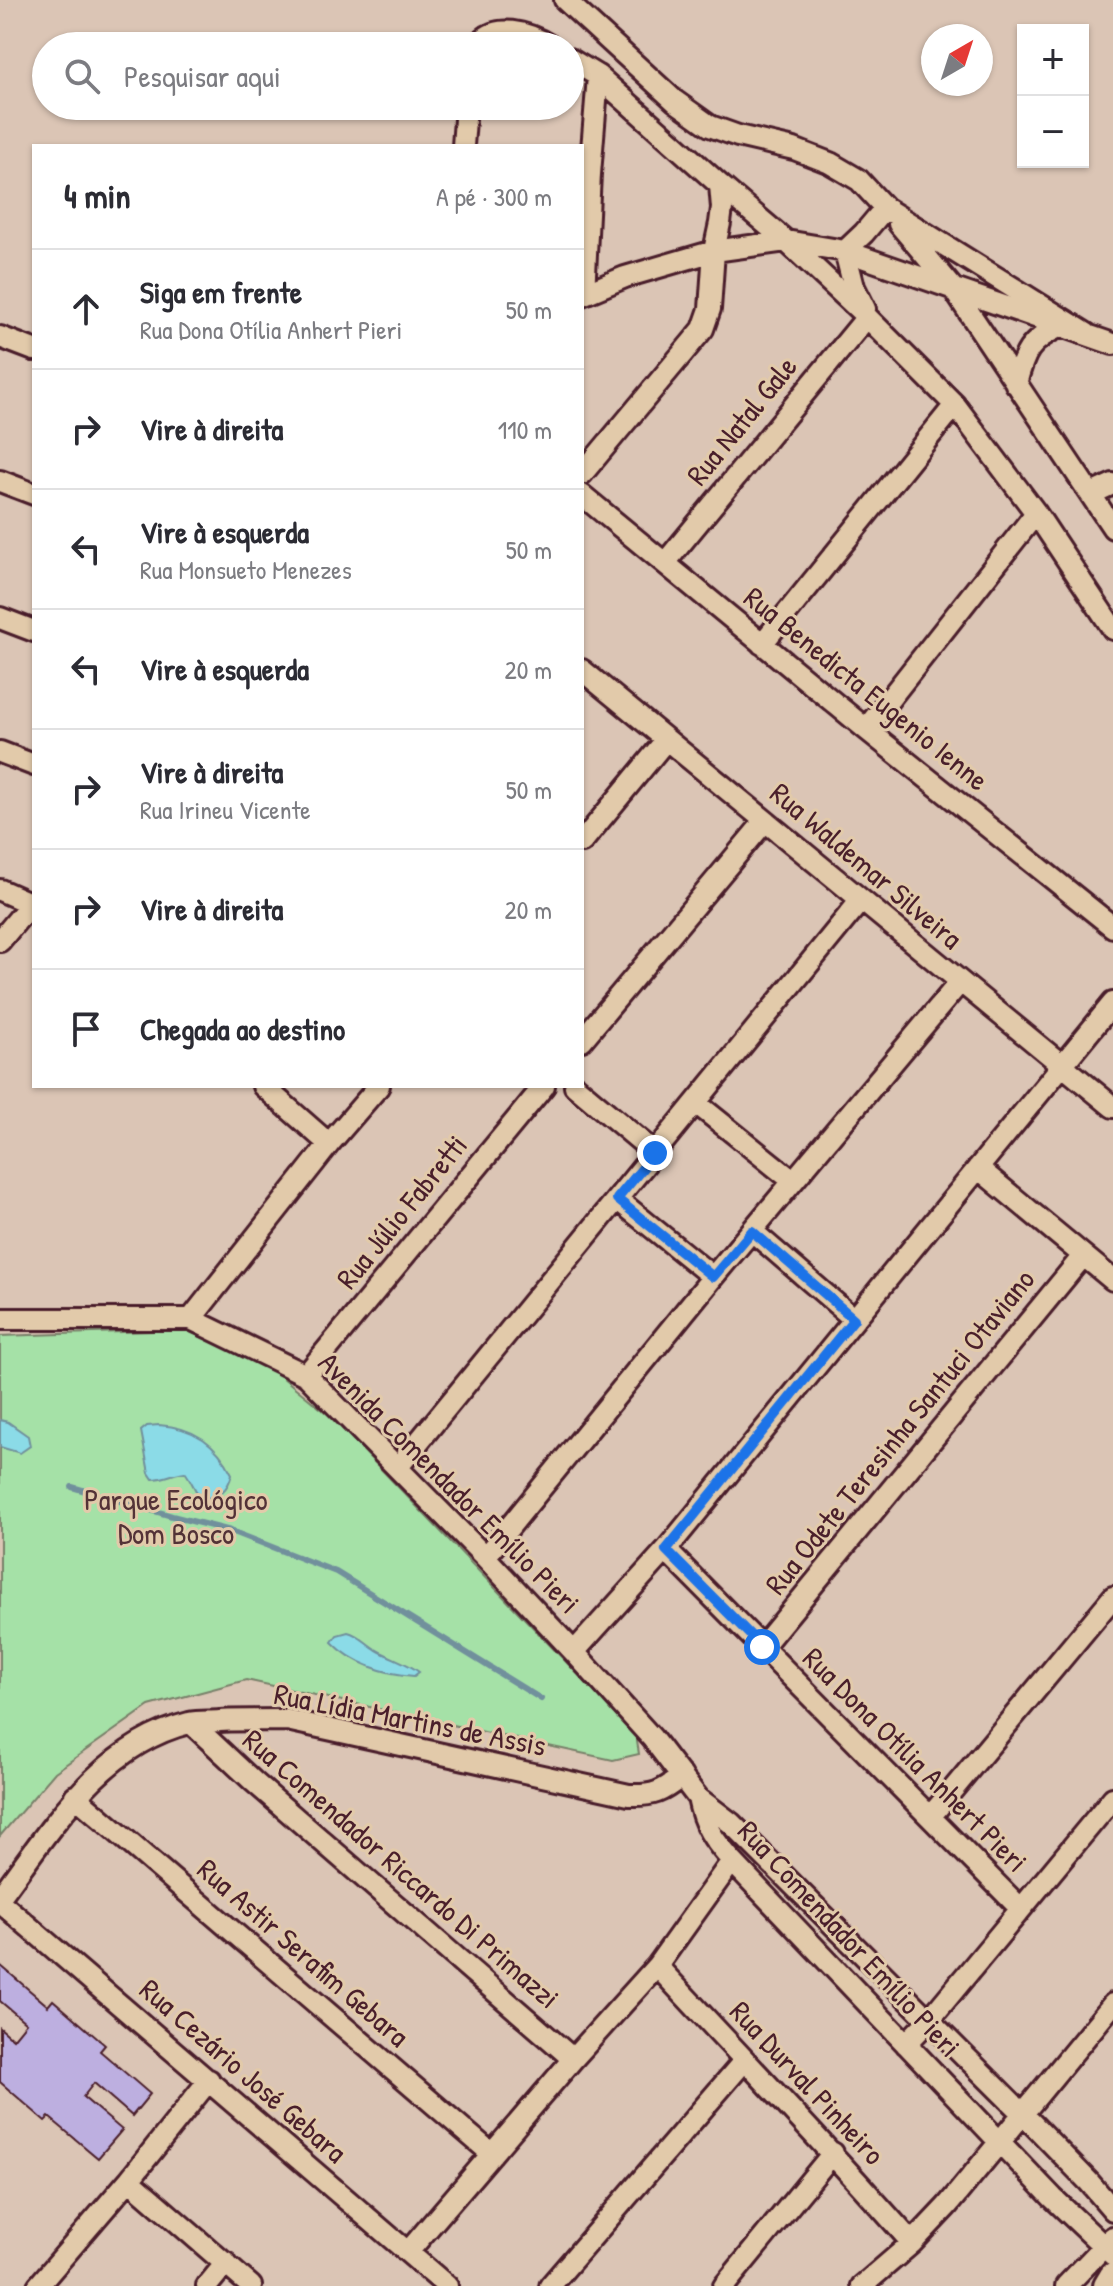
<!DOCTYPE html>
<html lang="pt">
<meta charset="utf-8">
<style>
:root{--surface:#fff;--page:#f2f2f3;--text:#2b2b33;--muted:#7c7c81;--line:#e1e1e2}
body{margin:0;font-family:"Patrick Hand",sans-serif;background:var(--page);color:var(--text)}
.controls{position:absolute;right:24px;top:24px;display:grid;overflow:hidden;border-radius:0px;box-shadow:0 2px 6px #0004}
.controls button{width:72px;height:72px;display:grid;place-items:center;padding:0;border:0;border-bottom:2px solid var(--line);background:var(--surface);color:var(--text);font:40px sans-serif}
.compass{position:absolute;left:921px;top:24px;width:72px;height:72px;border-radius:50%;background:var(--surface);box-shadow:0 2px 6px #0004;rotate:39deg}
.stop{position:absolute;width:24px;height:24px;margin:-18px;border:6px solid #1a73e8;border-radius:50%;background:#fff}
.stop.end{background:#1a73e8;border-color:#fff;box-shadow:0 2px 8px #0008}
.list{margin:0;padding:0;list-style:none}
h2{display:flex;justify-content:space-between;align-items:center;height:104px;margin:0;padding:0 32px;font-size:34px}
h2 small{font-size:26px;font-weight:400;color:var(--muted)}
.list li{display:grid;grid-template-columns:52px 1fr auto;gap:24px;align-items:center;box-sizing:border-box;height:120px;padding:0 32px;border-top:2px solid var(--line)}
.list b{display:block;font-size:30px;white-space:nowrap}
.list p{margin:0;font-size:26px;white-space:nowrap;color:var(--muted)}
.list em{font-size:26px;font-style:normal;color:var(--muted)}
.icon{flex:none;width:44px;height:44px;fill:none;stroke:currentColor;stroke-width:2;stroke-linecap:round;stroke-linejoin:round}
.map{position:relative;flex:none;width:1113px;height:2286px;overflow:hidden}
.search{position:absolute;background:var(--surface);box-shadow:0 2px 6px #0004;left:32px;top:32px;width:552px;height:88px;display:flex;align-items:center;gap:20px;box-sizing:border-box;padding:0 28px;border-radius:44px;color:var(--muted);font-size:30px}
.panel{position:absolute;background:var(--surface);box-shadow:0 2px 6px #0004;left:32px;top:144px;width:552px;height:944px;border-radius:0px}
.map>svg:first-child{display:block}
.green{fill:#a5e1a7;stroke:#788069;stroke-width:2}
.water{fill:#8bdbe7;stroke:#71909c;stroke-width:2}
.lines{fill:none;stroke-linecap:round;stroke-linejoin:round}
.stream{stroke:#71909c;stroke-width:6}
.building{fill:#bdafe0;stroke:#4a1f2b;stroke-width:2}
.minor-casing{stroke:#4a1f2b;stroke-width:26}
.major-casing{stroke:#4a1f2b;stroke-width:32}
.minor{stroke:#e2caaa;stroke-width:20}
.major{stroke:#e2caaa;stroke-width:26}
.route{stroke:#1a73e8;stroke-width:10}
.labels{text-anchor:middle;stroke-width:6;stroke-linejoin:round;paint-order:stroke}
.street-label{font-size:30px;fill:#4a1f2b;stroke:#e2caaa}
.park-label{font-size:30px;fill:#533237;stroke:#e2caaa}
</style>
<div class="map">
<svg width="1113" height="2286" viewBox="0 0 1113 2286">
<rect width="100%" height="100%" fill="#dbc5b5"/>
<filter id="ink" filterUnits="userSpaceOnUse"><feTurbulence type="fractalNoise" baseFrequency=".0125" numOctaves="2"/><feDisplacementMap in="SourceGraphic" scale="16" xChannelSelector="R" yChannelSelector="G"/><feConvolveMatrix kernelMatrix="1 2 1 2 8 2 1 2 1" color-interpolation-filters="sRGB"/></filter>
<g filter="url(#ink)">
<path class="green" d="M185,1330L266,1364L330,1416L636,1735L639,1754L613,1760L246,1680L149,1706L55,1772L0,1836V1336Z"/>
<path class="water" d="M0,1420L8,1422L28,1436L30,1446L20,1453L0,1447Z
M159,1425C193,1427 217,1443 232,1474C228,1490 218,1499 201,1498C194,1490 192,1481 185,1472C173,1473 165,1479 153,1479L149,1473L141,1431L147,1426Z
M348,1632C360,1635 366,1644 377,1650C391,1658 406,1662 419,1672L414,1676C385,1674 353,1664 332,1642L337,1635Z"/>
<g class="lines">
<path class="stream" d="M72,1487L172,1516L231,1531L336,1572L541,1699"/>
</g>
<path class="building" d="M0,1965L48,2006L53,2000L105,2045L100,2051L150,2094L132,2116L94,2083L83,2097L122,2130L98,2158L49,2117L45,2121L0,2082V2028L13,2039L26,2023L0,2001Z"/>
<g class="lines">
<g class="minor-casing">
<path id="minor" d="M565,0L675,101L710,126L738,136L794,149L830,163L859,180L885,208L1087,334
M478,46C493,21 529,33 550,46
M570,59L598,76L720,185L786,241L867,317L955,405L1036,513L1113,629
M463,146L466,106
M899,224L952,287L1113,528
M845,251L854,287L865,309
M845,251L864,233L885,208
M584,294L590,174L598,76
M582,295L625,277L714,251L786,241L845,251L1113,344
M0,337L34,350
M1016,384C1024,353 1029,341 1059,327
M582,474L703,329L710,309L714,251L720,223L722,208L720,185
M0,481L34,494
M1091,494L1113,484
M582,495L866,729L1113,927
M665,563L867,317
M0,618L34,631
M762,644L955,405
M582,670L1113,1107
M866,729L1036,513
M0,752L34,765
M582,842L666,740
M0,890L34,905
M0,941L34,900
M582,1040L765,821
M263,1086L329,1144
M575,1086L655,1153
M696,1103L793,1181
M978,1168L1113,1280
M617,1199L713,1277
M752,1231L854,1319
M0,1319H191L306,1375L485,1557L574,1652L652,1738L698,1798L731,1823L1023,2114L1089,2182L1113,2210
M191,1319L329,1144L379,1086
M306,1375L544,1086
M398,1467L861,900
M666,1550L1021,1909
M485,1557L713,1277L960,982
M762,1647L1083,1256
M574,1652L666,1550L1113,1003
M191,1723L254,1782L573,2059
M75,1796L492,2154
M698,1798C704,1827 713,1839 732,1861L1053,2198L1113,2255
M930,1817L1113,1597
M0,1897C51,1829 100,1745 189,1723C199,1721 210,1722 220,1721C242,1720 264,1720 287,1720L629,1795C654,1796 662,1792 682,1776
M0,1902L447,2286
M657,1966C742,2058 829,2148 912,2243
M906,2044L929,2020L1113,1798
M129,2180L251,2286
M408,2252L573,2059L657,1966L732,1861
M38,2286L129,2180L209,2080
M207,2286L226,2263
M550,2286L744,2061
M724,2286L833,2153
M862,2286L912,2243L947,2206L1113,2004
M1066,2286L1113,2237"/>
</g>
<g class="major-casing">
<path id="major" d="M1107,2286L1113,2276"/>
</g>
<use href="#minor" class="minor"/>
<use href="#major" class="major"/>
</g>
</g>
<g class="lines" filter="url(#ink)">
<path class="route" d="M655,1153L617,1199L713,1277L752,1231L854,1319L666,1550L762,1647"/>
</g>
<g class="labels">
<g class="street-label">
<text transform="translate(742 421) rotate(-51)" y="10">Rua Natal Gale</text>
<text transform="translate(866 689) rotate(39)" y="10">Rua Benedicta Eugenio Ienne</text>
<text transform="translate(866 866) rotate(40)" y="10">Rua Waldemar Silveira</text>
<text transform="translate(402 1212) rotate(-51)" y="10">Rua Júlio Fabretti</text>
<text transform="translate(900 1432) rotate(-51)" y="10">Rua Odete Teresinha Santuci Otaviano</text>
<text transform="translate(449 1483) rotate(45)" y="10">Avenida Comendador Emílio Pieri</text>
<text transform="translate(410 1720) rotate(11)" y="10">Rua Lídia Martins de Assis</text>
<text transform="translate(915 1760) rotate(45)" y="10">Rua Dona Otília Anhert Pieri</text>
<text transform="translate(401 1869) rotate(41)" y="10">Rua Comendador Riccardo Di Primazzi</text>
<text transform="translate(849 1939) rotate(47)" y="10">Rua Comendador Emílio Pieri</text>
<text transform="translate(303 1953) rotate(41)" y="10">Rua Astir Serafim Gebara</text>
<text transform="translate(243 2071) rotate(41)" y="10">Rua Cezário José Gebara</text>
<text transform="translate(807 2083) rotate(47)" y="10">Rua Durval Pinheiro</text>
</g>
<g class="park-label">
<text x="176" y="1510">Parque Ecológico<tspan x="176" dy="34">Dom Bosco</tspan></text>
</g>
</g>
</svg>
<div class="controls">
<button>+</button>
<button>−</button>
</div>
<svg class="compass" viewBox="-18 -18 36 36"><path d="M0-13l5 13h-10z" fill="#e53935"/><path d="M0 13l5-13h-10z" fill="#7c7c81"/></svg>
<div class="stop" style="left:762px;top:1647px"></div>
<div class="stop end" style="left:655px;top:1153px"></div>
<div class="search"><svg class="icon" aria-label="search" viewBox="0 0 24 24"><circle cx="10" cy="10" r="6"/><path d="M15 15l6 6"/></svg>Pesquisar aqui</div>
<section class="panel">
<h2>4 min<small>A pé · 300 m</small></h2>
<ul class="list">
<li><svg class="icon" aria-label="ahead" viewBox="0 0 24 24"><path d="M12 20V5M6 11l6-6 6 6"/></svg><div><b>Siga em frente</b><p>Rua Dona Otília Anhert Pieri</p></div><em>50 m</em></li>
<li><svg class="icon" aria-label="right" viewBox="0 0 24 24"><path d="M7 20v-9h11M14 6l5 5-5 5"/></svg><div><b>Vire à direita</b></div><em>110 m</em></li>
<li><svg class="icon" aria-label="left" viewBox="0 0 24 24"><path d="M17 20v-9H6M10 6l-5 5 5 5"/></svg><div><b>Vire à esquerda</b><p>Rua Monsueto Menezes</p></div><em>50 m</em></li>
<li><svg class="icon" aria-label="left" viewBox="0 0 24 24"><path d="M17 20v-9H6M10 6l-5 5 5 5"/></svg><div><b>Vire à esquerda</b></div><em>20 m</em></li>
<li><svg class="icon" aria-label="right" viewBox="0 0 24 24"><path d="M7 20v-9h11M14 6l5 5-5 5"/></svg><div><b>Vire à direita</b><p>Rua Irineu Vicente</p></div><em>50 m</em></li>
<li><svg class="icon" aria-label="right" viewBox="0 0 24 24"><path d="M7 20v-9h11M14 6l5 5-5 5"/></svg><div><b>Vire à direita</b></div><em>20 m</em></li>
<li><svg class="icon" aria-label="arrive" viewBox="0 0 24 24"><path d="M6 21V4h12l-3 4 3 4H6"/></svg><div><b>Chegada ao destino</b></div></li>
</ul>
</section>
</div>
